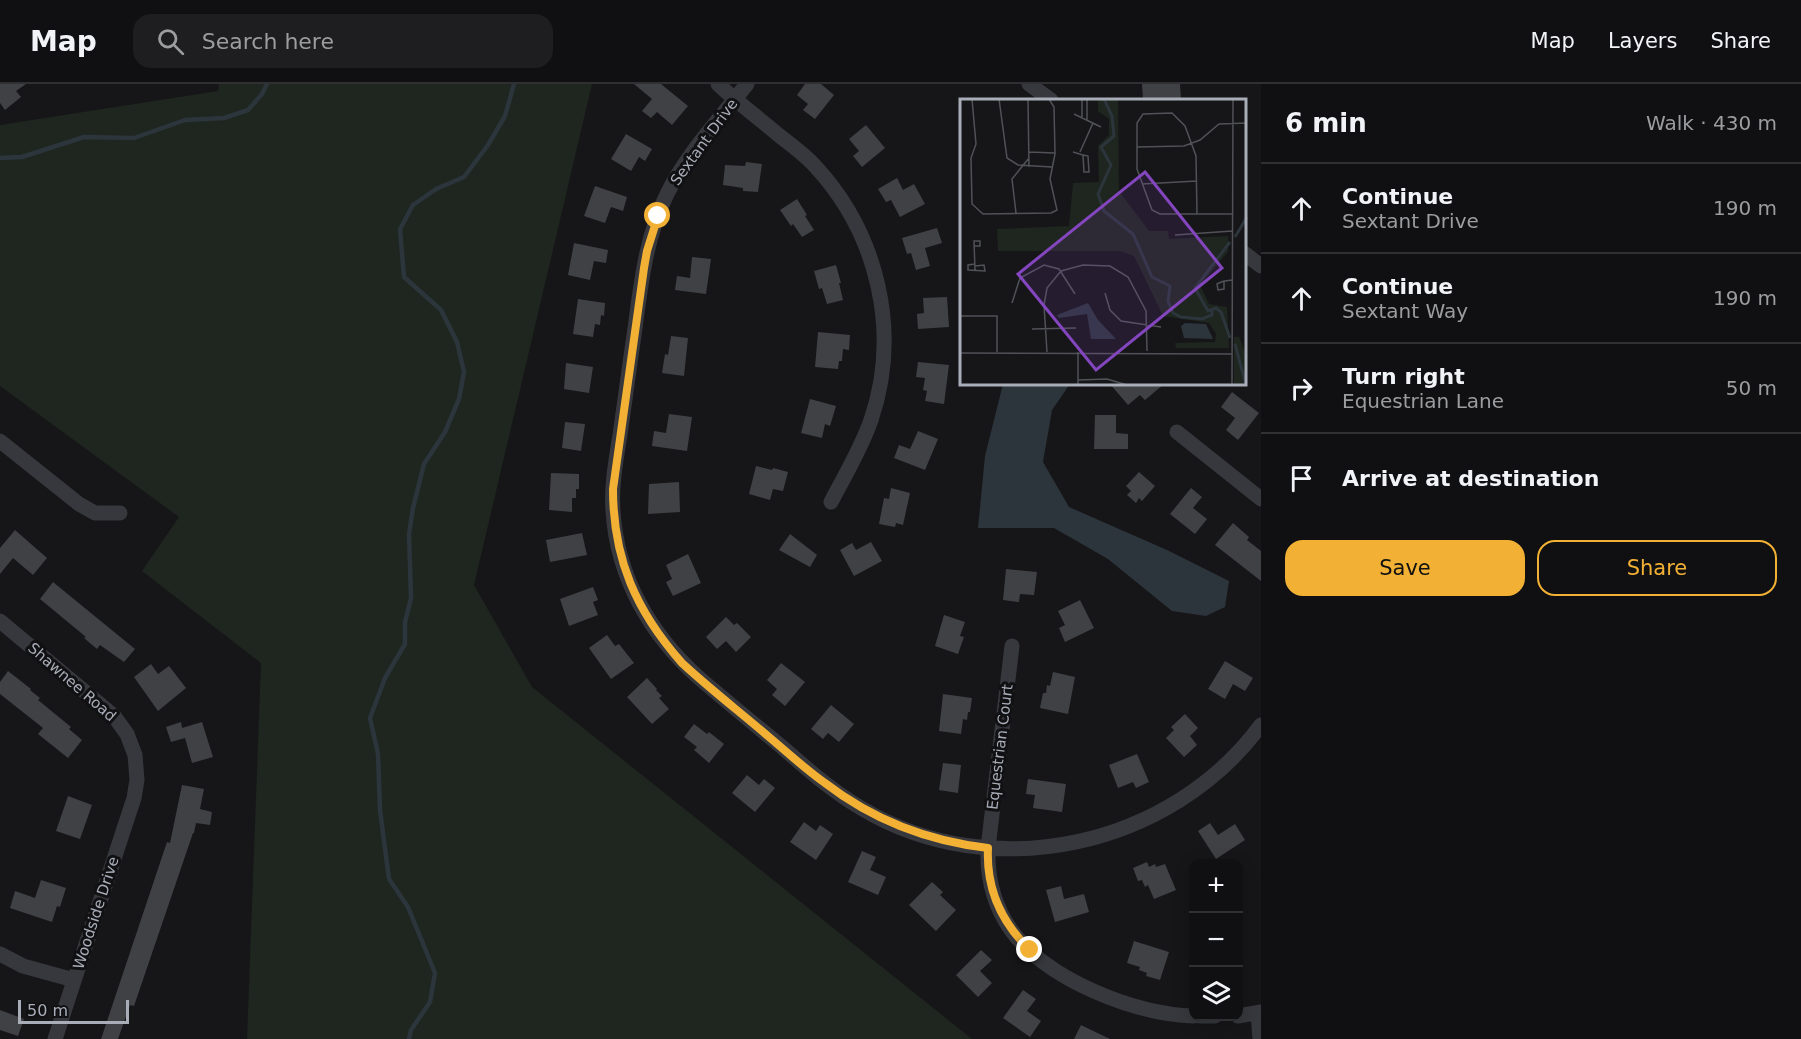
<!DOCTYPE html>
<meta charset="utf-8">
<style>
:root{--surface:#101012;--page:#1e1e20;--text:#f1f3f6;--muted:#9c9d9f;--line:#303032;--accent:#f2b134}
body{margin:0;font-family:"DejaVu Sans",sans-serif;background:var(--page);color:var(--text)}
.controls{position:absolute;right:18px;bottom:18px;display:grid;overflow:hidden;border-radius:12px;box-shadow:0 3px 15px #0003}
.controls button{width:54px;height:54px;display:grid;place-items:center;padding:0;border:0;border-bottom:2px solid var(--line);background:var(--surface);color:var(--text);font:30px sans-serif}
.scale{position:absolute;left:18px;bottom:15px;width:111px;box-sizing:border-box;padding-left:6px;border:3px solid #a8adb8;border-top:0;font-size:16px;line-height:21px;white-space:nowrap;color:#a8adb8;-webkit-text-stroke:4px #111113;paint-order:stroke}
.stop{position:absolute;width:18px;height:18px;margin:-14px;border:4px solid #f2b134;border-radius:50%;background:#fff}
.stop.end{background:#f2b134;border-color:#fff;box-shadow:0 2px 6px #0008}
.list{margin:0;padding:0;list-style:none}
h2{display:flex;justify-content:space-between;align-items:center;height:78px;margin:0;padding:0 24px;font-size:26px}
h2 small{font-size:20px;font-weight:400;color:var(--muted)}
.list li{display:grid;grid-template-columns:39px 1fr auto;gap:18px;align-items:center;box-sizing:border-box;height:90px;padding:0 24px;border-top:2px solid var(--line)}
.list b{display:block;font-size:22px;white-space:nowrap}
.list p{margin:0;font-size:20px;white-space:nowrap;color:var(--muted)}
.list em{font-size:20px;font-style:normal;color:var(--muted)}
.actions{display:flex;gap:12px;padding:18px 24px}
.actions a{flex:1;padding:14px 0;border:2px solid var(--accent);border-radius:18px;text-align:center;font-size:21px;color:var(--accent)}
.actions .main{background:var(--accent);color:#111}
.icon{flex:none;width:33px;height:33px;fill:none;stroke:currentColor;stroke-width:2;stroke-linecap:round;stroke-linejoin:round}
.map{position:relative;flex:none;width:1261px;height:955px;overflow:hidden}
header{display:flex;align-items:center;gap:36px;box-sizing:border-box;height:84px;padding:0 30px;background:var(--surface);border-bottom:2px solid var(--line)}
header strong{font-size:28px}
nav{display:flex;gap:33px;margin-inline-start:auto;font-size:21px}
.search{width:420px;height:54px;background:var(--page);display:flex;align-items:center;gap:15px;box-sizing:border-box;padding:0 21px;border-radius:18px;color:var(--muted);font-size:22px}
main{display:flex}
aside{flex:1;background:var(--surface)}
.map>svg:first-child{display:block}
.green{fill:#1e261f}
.water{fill:#2c353c}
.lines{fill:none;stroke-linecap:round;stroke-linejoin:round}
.stream{stroke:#2c353c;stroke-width:4.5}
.building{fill:#404145}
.minor{stroke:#37383d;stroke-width:15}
.route{stroke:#f2b134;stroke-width:8}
.labels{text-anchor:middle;stroke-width:6;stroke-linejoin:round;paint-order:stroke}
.street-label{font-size:15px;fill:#a8adb8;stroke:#111113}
.inset-river{fill:none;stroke:#2c353c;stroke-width:3}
.inset-road{fill:none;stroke:#505258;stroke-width:1.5}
.view{fill:#8446be;fill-opacity:0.15;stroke:#8446be;stroke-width:3}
.inset-edge{fill:none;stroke:#a8adb8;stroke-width:3}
</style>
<header>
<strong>Map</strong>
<div class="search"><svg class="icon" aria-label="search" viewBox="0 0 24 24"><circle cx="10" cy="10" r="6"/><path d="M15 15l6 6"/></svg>Search here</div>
<nav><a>Map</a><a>Layers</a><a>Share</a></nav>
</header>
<main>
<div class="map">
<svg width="1261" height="955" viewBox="0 0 1261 955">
<rect width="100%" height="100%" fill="#161618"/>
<path class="green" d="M219,0H592L474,501L532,603L972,955H247L261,579L142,487L179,433L0,302V41L218,7Z"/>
<path class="water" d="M1003,300H1070L1052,326L1043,378L1069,423L1167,466L1229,497L1225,523L1206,532L1172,527L1108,475L1054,444H978L985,372Z"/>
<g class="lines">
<path class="stream" d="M0,74L22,73L84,53L134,54L185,36L224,34L248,26L262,10L267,0
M409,955L411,946L430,918L435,889L408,823L389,795L380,726L378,670L370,634L385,594L405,560V538L411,514L409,450L413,424L424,380L445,348L459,315L464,288L457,258L441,226L404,193L400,145L413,121L436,105L464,93L488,61L505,32L514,0"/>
</g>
<path class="building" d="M0,0H26L16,7L21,13L5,26L0,19Z
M634,0H661L688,22L672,41L657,28L651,34L642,27L652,15Z
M805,0H821L834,11L815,35L803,26L808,20L797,11Z
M1142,0H1180L1181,16H1143Z
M866,41L885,64L862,83L853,72L859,67L849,55Z
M626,50L652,65L645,77L639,73L631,87L611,75Z
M746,78L762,80L758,108L743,107V104L723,101L725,81L745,82Z
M897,94L903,106L914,100L925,120L900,133L891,116L886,118L878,105Z
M595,102L627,113L623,127L611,123L605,139L584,132Z
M797,115L807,131L805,132L814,146L802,153L793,140L791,142L780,126Z
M937,144L942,159L925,164L930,182L916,186L911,169L907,170L902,154Z
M574,159L608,166L606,179L594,177L590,196L568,191Z
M692,173L711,175L706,210L675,206L677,192L690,194Z
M836,181L841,199H839L843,216L827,220L822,204L819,205L814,187Z
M947,213L949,243L918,245L917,230L924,229L923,214Z
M578,215L605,219L604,232L601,231L600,241L595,240L593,253L573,250Z
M818,248L850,251L849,266L843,265L842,277H839L838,285L815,283Z
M671,252L688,254L684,292L662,289L665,270L668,271Z
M918,278L949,281L944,320L925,317L927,307L923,306L925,294L916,293Z
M566,279L593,283L589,309L564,305Z
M1110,300H1164L1145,316L1140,311L1128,321Z
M1232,308L1259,329L1238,356L1226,346L1235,334L1221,323Z
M810,315L836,322L830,342L825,340L822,354L801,349Z
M669,330L692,333L687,367L652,362L654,347L666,349Z
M1095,331H1116V349L1128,350V365H1094Z
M565,338L585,340L581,367L562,364Z
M918,347L938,355L925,386L894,374L899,361L910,365Z
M756,382L772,386L773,384L788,388L783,407L773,405L770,416L749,410Z
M1139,388L1155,402L1142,417L1139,414L1136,419L1127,411L1131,407L1126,402Z
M551,389L579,390V405H576V414H572V428L549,426Z
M679,398L680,428L648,430L649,400Z
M891,404L910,409L903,441L896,439L895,443L879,440L884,414L889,415Z
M1191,404L1202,413L1193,424L1207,435L1195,450L1170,430Z
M1233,439L1249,453L1247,456L1261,467V497L1215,461Z
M15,446L47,474L33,491L13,474L0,490V464Z
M582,449L587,471L550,478L546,456Z
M790,450L817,471L810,483L779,466Z
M871,458L882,477L854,492L840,466L852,459L856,466Z
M688,470L701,499L673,512L666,498L672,495L666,481Z
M1006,485L1037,488L1034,511L1020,510L1019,518L1003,516Z
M53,498L135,565L124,578L100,561L97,565L84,554L86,553L40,515Z
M593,503L598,516L593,518L598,531L569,542L560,515Z
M1080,516L1094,544L1065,558L1059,544L1065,541L1058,527Z
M944,531L965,538L960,552L964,553L958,570L935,562Z
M726,533L734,541L737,539L751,553L736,568L726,557L717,565L706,553Z
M607,551L615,562L619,560L634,579L611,595L589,564Z
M1225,577L1253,594L1245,607L1233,600L1225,615L1208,605Z
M781,579L805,598L785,622L772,611L777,605L767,596Z
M151,580L158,590L169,582L186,604L158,627L134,593Z
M8,587L31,605L30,606L40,614L38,616L71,643L69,645L82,656L68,674L38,650L43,644L0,610V598Z
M1053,588L1075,593L1068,630L1040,624L1043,609H1046L1047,601L1050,602Z
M647,594L657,605L656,606L662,612L659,614L669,625L652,640L627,613Z
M943,610L972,614L970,628H968L967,636L963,635L961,650L939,647Z
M831,621L854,640L839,658L828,649L823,655L811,645Z
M1185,630L1198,644L1190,652L1197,661L1184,673L1166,654L1174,646L1171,643Z
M181,638L182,644L202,638L213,673L192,679L185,654L171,658L166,643Z
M694,640L707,650L709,648L724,660L709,679L694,666L697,663L684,653Z
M1137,670L1149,698L1136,704L1133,698L1118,704L1109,681Z
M943,679L961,681L958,709L939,706Z
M747,691L759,701L764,695L775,704L755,728L732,709Z
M1028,695L1066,700L1062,728L1033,724L1035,711L1026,710Z
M182,701L204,705L200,725L212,728L210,741L196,739L194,749H193L134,922L130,921L118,955H101L167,758L170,759Z
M68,712L92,721L80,755L56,747Z
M804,738L816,747L820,741L833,750L816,776L790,758Z
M1210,739L1218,751L1235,740L1245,756L1216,775L1198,747Z
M862,767L876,773L870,786L886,793L878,811L848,798Z
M1147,778L1149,783L1155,780L1156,783L1165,780L1176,806L1154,815L1148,801L1145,803L1142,796L1138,797L1133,784Z
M41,796L66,804L60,823L57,822L52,838L10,824L15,807L35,814Z
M932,798L943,808L940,811L956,826L936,847L909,821Z
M1061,802L1064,815L1084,810L1089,828L1055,838L1046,806Z
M1134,857L1169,868L1160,896L1146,892L1147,889L1139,886L1140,883L1127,879Z
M981,866L992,876L980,887L992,899L978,913L956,891Z
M1023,906L1036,915L1027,927L1041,937L1030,953L1003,934Z
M0,926L24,935L18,952L0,946Z
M1081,941L1110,955H1074Z"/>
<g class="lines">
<path class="minor" d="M718,0C738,19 760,35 781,53C793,62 805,71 815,82C878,150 901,248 871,336C861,365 845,391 831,418
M747,0C719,35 687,70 667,110C643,158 640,213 632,265C628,293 624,322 620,351C616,376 611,402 613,427C617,493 650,550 698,593C726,617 754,640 782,663C807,685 832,707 861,724C992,803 1171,763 1261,641
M1029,0L1051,16
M1244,169L1261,182
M1177,348L1261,415
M0,357L79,420L95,429H120
M0,537L114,632L127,650L135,671L137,696L134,714L55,955
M1012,562L988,764C987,793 994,822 1011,846C1047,896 1134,930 1194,932
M0,870L23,882L74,896
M1258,929L1260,955
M1200,932H1215
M1238,932L1261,928"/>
</g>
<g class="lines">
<path class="route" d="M658,132L647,167L644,184L613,405C613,475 636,527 682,579C710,605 740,628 769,653C787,668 805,685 825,699C873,736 928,757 988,764C986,804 1001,838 1030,866"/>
</g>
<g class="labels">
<g class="street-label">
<text transform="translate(704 58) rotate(-54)" y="5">Sextant Drive</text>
<text transform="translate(72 598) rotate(41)" y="5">Shawnee Road</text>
<text transform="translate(1000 663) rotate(-83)" y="5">Equestrian Court</text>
<text transform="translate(96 829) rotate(-72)" y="5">Woodside Drive</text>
</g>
</g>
<g transform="translate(960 15)">
<rect width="286" height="286" fill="#161618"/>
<path d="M138,0H158L159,92L189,132H208L209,140L268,137V153L240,186L249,205L267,208L269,249H216L215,244L255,243L256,235L249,224L203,217L174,157L160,152H38L37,130L109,127L113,84L139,83L138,47L149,36V20L138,12ZM274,238H279L286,255V286H274Z" fill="#1e261f"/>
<path d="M128,204L138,221L156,240H131L127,215L99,219L97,216ZM225,224L246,225L253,240L224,239L221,227Z" fill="#2c353c"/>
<path class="inset-river" d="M144,0L152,17L154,37L141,48L151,66L138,95L144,112L173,135L192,178L210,187L208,202L213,214L221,218L242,220L252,216V211M275,138L287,118M270,143L235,189L248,212L256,209L261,213L270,239M275,245L286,286"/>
<path class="inset-road" d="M12,0L16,45L11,59L12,105L23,115L91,114L97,111L90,80L95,55L94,8L89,0M39,0L47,59L58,66L92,68M68,0L69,68M122,0V19M127,0V21M114,15L141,28M177,48L224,47L240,41L259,25L287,24M69,53L95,54M113,53L123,56L124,73H129L128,57L123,56M120,53L133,24M182,85L237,82M56,114L52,80L69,59M237,115L236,57L225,27L212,14L183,15L177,24V70L192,111L200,115H272M215,136L272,132M14,147H20V142H14L15,171M15,165L8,166V171L25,172L24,166L15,167M264,182V190L258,191L257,185L259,184L264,182H265L272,181M145,194L150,211L161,222L201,228M52,204L60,179L84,166L99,170L115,195M0,217H37V253M72,230L116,229M87,253L84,206L87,189L101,172L123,166L150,167L168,178L186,212L187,252M0,254L272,255M118,281L147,280L167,286M118,286V253M272,286L273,0"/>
<path class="view" d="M185,73L262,169L136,271L58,175Z"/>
<rect width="286" height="286" class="inset-edge"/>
</g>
</svg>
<div class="controls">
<button>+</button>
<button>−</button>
<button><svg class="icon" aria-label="layers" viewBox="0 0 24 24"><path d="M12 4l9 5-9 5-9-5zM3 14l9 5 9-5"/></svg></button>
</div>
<div class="scale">50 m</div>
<div class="stop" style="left:658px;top:132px"></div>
<div class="stop end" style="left:1030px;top:866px"></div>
</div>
<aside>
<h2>6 min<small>Walk · 430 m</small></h2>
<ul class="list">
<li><svg class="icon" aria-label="ahead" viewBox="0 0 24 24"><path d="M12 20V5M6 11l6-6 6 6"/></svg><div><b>Continue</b><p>Sextant Drive</p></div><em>190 m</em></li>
<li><svg class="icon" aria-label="ahead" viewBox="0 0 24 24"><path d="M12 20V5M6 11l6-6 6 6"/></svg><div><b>Continue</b><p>Sextant Way</p></div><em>190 m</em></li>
<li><svg class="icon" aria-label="right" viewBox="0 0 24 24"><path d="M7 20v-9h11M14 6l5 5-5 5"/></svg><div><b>Turn right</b><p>Equestrian Lane</p></div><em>50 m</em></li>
<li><svg class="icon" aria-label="arrive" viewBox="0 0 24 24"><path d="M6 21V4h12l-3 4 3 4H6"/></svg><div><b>Arrive at destination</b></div></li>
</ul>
<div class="actions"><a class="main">Save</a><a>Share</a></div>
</aside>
</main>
